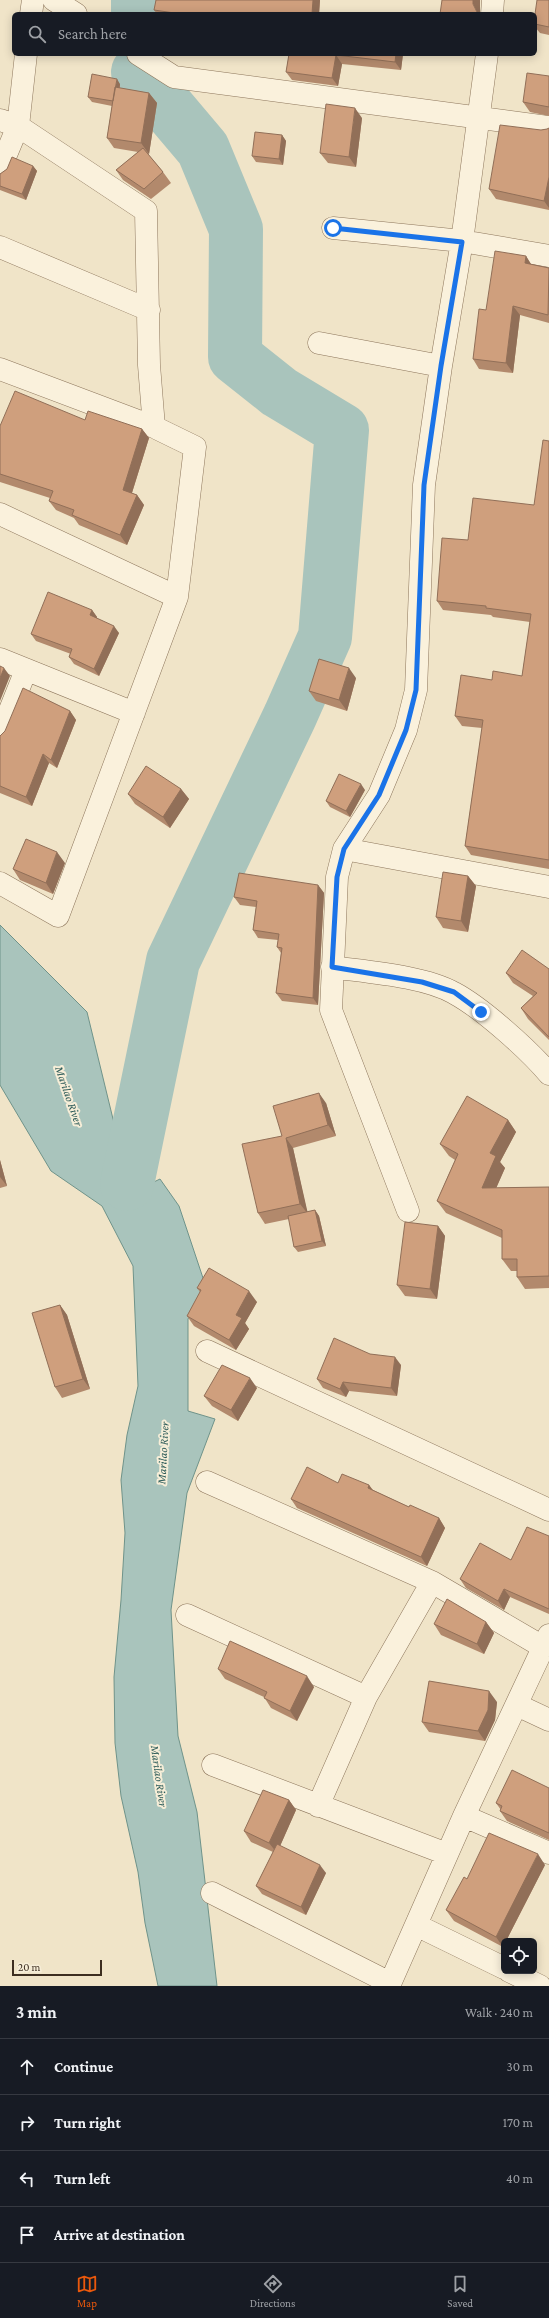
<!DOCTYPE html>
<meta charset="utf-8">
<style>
:root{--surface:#171b24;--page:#20242c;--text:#f1f3f6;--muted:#9ea1a6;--line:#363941;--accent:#ea580c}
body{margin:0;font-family:"Crimson Pro",serif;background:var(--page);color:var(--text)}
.controls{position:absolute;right:12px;bottom:12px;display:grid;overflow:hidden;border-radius:6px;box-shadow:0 2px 10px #0003}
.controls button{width:36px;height:36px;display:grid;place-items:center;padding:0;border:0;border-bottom:1px solid var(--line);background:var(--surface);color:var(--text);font:20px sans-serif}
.scale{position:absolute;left:12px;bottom:10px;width:90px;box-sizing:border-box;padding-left:4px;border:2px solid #3d2e20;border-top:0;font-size:11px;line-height:14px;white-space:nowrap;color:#3d2e20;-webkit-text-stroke:3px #f7eed8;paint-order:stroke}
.stop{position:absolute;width:12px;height:12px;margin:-9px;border:3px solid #1a73e8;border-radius:50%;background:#fff}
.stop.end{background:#1a73e8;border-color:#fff;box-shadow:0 1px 4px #0008}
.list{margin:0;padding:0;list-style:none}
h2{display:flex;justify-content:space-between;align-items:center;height:52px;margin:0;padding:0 16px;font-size:17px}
h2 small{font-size:13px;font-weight:400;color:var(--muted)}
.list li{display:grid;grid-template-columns:26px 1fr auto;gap:12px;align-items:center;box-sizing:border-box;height:56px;padding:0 16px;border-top:1px solid var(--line)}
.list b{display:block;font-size:15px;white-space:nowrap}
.list em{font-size:13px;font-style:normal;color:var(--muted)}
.icon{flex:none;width:22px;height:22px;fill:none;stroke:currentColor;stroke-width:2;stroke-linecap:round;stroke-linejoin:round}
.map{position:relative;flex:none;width:549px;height:1986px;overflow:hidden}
.search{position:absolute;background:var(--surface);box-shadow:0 2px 10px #0003;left:12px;right:12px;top:12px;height:44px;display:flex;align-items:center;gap:10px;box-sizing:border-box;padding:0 14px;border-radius:6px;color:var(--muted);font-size:15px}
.sheet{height:276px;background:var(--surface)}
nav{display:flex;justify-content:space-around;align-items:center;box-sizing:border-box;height:56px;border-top:1px solid var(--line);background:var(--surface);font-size:11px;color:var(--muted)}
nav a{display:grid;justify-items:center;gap:2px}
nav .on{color:var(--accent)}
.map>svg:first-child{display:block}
.water{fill:#a9c4bc;stroke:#6f938a}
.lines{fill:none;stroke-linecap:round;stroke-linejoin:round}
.river{stroke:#a9c4bc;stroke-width:54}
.street-casing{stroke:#8d765c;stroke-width:23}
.street{stroke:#faf1dc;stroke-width:22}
.wall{fill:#b2896c}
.shaded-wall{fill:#916f58}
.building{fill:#cf9f7d;stroke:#916f58}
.route{stroke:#1a73e8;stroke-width:5}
.labels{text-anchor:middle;stroke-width:4;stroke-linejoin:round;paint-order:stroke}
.water-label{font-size:12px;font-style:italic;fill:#2f5d5a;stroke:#f7eed8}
</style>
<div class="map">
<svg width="549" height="1986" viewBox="0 0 549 1986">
<rect width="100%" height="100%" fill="#f0e4c8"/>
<path class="water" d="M0,925L87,1012L131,1193L160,1179L179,1206L206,1287L188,1319V1411L215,1419L187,1493L171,1610L178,1736L197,1812L217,1986H158L145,1923L138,1872L121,1796L115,1743L114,1677L121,1600L125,1533L121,1480L127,1435L138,1386L133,1266L102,1206L51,1171L0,1085Z"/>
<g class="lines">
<path class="river" d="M138,0V14
M127,1184L173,961L290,716L325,637L342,430L279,392L235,357L236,229L203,149L138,72"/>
<g class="street-casing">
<path id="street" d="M54,0L76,14
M31,14L33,0
M492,14L493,0
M138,54L174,77L549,127
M0,120L18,126L146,211L149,365L154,427
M0,169L18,126L26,54
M333,228L462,241L549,256
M0,247L149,310
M319,343L441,366
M0,369L154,427L195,447L177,597L58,916L0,883
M0,514L177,597
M0,659L134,713
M0,735L26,670
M344,849L549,887
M332,967C367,972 424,976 454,993C482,1008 529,1050 549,1074
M408,1211L331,1010L337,877L344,849L379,795L406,730L416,690L424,485L441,366L462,241L487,54
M207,1351L549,1510
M207,1482L432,1582L543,1647
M187,1615L366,1697
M517,1705L549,1720
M213,1765L447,1854
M318,1806L366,1697L432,1582
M464,1816L549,1853
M212,1893L390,1983
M416,1925L504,1968
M509,1971L540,1986
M389,1986L464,1816L549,1635"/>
</g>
<use href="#street" class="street"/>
</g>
<path class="wall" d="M156,0H320L319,14H157L154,10Z
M549,0V35L540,33L535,27V14Z
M289,54H403L401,70L342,64L338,86L292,80L286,72Z
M549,76V116L530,112L523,102Z
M120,84V88L149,93L157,103L149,154L147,153L163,172L171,183L151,199L123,180L116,170L138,152L114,148L107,138L112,106L92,102L88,97Z
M362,118L356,167L328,163L320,153Z
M549,128V210L496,199L489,189L541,130L547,129Z
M282,135L286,141L283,165L256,162L252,156Z
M33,166L37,171L26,200L0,190V174L7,169Z
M526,256L531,264L549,268V323L520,315L513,373L479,369L473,359L486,310Z
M85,420L142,429L149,438L132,493L137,495L144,505L127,545L79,525L74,518L56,510L49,501L50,498L0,482V426Z
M549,441V869L471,855L465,846L482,728L462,726L455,716L492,680L522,676L530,622L493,617L491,615L443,610L437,601L468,540L534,505Z
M92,610L97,617V618L119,633L99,676L74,664L69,657L71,654L36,641L31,634Z
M356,678L347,711L316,701L309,691Z
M70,711L76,720L57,768L49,763L32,806L0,793V736Z
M181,789L189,799L170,828L135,804L128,794Z
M365,790L350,817L330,807L326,801Z
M65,863L53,894L20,880L13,869Z
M468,876L476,886L468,932L443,928L436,917Z
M318,885L324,893L318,1005L282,1001L276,993L281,953L277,947L278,940L258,938L253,930L256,907L240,905L234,897Z
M549,969V1040L528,1019L521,1008L533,996L513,983L506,973Z
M326,1103L336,1136L293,1148L307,1212L315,1210L319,1216L326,1246L298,1252L294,1247L289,1219L265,1224L258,1213L282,1136Z
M508,1120L516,1132L500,1162L505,1168L496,1188L549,1187V1288L525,1289L517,1277V1271H511L502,1259V1238L446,1213L437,1201L455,1160L449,1156L440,1144Z
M0,1160L7,1186L0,1188Z
M438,1226L445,1236L437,1299L405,1296L397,1285Z
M197,1288L257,1302L245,1323L249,1329L236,1350L194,1326L187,1316L200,1292Z
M60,1305L67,1315L90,1389L62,1398L55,1387Z
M370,1354L401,1365L397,1396L349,1391L346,1397L323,1388L317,1379Z
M257,1388L238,1421L212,1406L204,1396Z
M338,1483L369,1485L373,1490L409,1507L439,1518L445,1528L427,1566L297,1508L291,1499Z
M549,1536V1614L510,1597L504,1610L466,1588L460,1579L511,1560Z
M486,1622L494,1633L484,1654L441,1635L434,1624Z
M218,1669L314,1687L297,1721L271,1708L264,1697L225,1679Z
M497,1702L495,1720L485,1741L429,1732L422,1722Z
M549,1788V1840L507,1821L500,1811L501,1810L496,1803Z
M289,1800L296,1810L280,1846L326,1873L306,1915L262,1894L256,1886L273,1852L251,1842L244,1831Z
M545,1865L503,1947L454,1921L446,1910Z"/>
<path class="shaded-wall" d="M313,0H320L319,14H312Z
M473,0H480V14H478L473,4Z
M396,54H403L401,70L395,62Z
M336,55L342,64L338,86L332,78Z
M117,79L120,84L117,106L113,101Z
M149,93L157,103L149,154L141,143Z
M355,108L362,118L356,167L349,157Z
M282,135L286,141L283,165L279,159Z
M33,166L37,171L26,200L22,194Z
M549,177V208L544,201Z
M526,256L532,266L525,263Z
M513,306L520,315L513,373L506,363Z
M142,429L149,438L130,499L123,490Z
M137,495L144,505L127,545L120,535Z
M92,610L97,617L95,622L90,615Z
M114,626L119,633L99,676L94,669Z
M4,668L10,676L0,701V678Z
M349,668L356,678L347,711L339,700Z
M70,711L76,720L57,768L51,760Z
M43,754L49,763L32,806L26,797Z
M361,784L365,790L350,817L346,811Z
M181,789L189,799L170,828L163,817Z
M57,852L65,863L53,894L46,883Z
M468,876L476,886L468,932L461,921Z
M318,885L324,893L318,1005L313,998Z
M319,1093L326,1103L336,1136L328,1125Z
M508,1120L516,1132L500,1162L505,1168L491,1200L482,1188L490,1153Z
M286,1138L293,1148L308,1214L300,1204Z
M0,1160L7,1186L0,1177Z
M315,1210L319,1216L326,1246L322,1241Z
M438,1226L445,1236L437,1299L430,1289Z
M249,1291L257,1302L245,1323L249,1329L236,1350L229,1340L236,1315Z
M60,1305L67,1315L90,1389L83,1379Z
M395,1357L401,1365L397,1396L391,1388Z
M250,1378L257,1388L238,1421L231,1410Z
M343,1382L349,1391L346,1397L340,1389Z
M369,1485L376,1495L368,1488Z
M439,1518L445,1528L427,1566L421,1557Z
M504,1589L510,1597L504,1610L498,1601Z
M486,1622L494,1633L484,1654L477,1644Z
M307,1676L314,1687L297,1721L290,1711Z
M489,1691L497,1702L495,1720L485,1741L478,1731Z
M289,1800L296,1810L277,1853L269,1843Z
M538,1854L545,1865L506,1941H504V1946L503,1947L496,1937Z
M320,1865L326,1873L306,1915L301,1907Z"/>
<path class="building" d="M156,0H313L312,14H181L154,10Z
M442,0H473V4L478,14H440Z
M537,0H549V27L535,24V14Z
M289,54H396L395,62L336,55L332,78L286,72Z
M527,73L549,76V107L523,102Z
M92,74L117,79L113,101L88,97Z
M115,87L149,93L141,143L107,138Z
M326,104L355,108L349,157L320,153Z
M500,125L541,130L547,129L549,128V177L544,201L489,189Z
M255,132L282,135L279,159L252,156Z
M143,148L163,172L144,189L116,170Z
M12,157L33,166L22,194L0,186V174L7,169Z
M495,251L526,256L525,263L549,268L548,315L513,306L506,363L473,359L479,309L486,310Z
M15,391L85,420L88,411L142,429L123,490L137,495L120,535L72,515L74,510L49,501L53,491L0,474V426Z
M543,440L549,441V860L465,846L483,720L455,716L461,675L492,680L493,671L522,676L531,614L486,608V606L437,601L442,538L468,540L473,498L534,505Z
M48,592L92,610L90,615L114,626L94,669L69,657L72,649L31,634Z
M319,659L349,668L339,700L309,691Z
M0,666L4,668L0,678Z
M23,688L70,711L51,760L43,754L26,797L0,786V736L5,731Z
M146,766L181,789L163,817L128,794Z
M339,774L361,784L346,811L326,801Z
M26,839L57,852L46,883L13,869Z
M443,872L468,876L461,921L436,917Z
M239,873L318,885L313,998L276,993L282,948L277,947L279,934L253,930L257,901L234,897Z
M522,950L549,969V1037L521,1008L537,993L506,973Z
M319,1093L328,1125L286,1138L300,1204L258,1213L242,1144L282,1136L273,1106Z
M467,1096L508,1120L490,1153L496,1156L482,1188L549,1187V1276L517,1277V1259H502V1230L437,1201L458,1154L440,1144Z
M315,1210L322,1241L294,1247L288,1216Z
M405,1222L438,1226L430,1289L397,1285Z
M209,1268L249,1291L236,1315L242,1318L229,1340L187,1316L201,1290L197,1288Z
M60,1305L83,1379L55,1387L32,1313Z
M334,1338L370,1354L395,1357L391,1388L343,1382L340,1389L317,1379Z
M222,1365L250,1378L231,1410L204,1396Z
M307,1467L338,1483L342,1474L369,1485L368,1488L409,1507L410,1505L439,1518L421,1557L291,1499Z
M527,1527L549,1536V1609L504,1589L498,1601L460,1579L480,1543L511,1560Z
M447,1599L486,1622L477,1644L434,1624Z
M230,1641L307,1676L290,1711L264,1698L267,1692L218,1669Z
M429,1681L489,1691L488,1710L478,1731L422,1722Z
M512,1770L549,1788V1833L500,1811L502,1806L496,1803Z
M263,1790L289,1800L269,1843L244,1831Z
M489,1833L538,1854L496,1937L446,1910L464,1877L467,1879Z
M277,1844L320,1865L301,1907L256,1886Z"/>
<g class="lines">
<path class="route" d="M333,228L462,242L441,366L424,485L416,690L406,730L379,795L344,849L337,877L332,967L422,982L454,992L481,1012"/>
</g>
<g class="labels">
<g class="water-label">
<text transform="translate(69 1096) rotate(71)" y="4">Marilao River</text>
<text transform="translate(163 1453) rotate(-87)" y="4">Marilao River</text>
<text transform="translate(159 1776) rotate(82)" y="4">Marilao River</text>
</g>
</g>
</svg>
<div class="controls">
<button><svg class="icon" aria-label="locate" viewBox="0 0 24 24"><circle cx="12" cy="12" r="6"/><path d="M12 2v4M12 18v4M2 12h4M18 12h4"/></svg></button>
</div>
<div class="scale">20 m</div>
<div class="stop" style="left:333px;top:228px"></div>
<div class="stop end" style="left:481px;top:1012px"></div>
<div class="search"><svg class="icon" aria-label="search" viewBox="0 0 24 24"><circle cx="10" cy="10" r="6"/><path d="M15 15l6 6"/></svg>Search here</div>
</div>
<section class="sheet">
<h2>3 min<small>Walk · 240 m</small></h2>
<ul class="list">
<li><svg class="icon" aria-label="ahead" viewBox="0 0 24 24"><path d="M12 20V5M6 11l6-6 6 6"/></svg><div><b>Continue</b></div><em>30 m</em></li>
<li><svg class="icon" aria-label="right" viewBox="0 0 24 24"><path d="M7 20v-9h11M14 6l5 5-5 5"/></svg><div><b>Turn right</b></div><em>170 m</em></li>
<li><svg class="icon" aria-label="left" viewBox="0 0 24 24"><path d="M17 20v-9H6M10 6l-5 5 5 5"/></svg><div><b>Turn left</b></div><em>40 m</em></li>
<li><svg class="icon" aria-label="arrive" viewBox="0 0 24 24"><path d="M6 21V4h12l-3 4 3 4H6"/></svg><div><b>Arrive at destination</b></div></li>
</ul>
</section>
<nav>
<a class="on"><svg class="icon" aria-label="map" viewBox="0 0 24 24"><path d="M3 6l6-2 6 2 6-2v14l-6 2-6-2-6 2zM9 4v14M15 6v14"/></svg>Map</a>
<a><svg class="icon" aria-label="directions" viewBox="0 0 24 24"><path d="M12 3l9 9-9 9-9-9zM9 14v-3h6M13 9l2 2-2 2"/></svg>Directions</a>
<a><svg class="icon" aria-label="saved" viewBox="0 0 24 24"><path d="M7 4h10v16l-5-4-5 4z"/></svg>Saved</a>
</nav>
